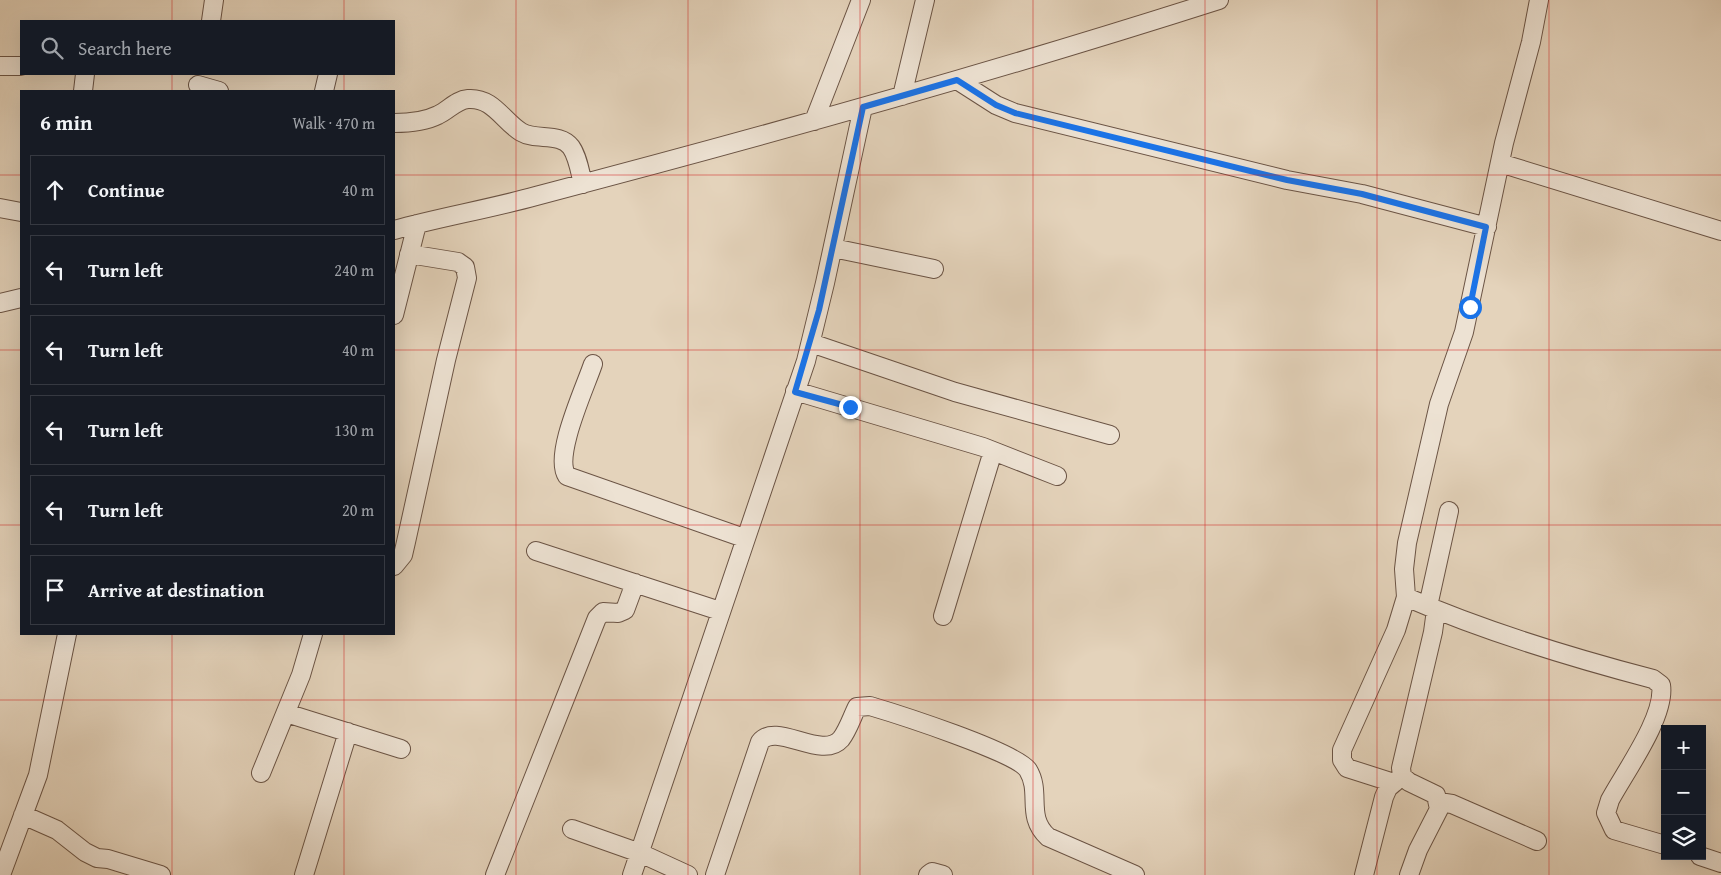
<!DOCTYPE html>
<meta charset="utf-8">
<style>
:root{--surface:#171b24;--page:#242831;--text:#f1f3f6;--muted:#9ea1a6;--line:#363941}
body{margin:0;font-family:"Gentium Book Plus",serif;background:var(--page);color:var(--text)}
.controls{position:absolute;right:15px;bottom:15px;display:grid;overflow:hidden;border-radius:0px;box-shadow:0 5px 20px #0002}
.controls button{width:45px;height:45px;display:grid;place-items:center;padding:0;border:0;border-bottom:1px solid var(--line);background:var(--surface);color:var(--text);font:25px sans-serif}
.stop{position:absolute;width:15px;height:15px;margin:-11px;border:4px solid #1a73e8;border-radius:50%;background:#fff}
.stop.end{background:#1a73e8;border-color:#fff;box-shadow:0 1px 5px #0008}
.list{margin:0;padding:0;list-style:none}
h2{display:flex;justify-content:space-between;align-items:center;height:65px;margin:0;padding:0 20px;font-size:21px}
h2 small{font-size:16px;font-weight:400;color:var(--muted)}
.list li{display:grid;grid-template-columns:32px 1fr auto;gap:15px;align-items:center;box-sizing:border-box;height:70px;margin:0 10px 10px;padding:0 10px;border:1px solid var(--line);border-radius:0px}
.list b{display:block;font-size:19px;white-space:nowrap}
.list em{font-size:16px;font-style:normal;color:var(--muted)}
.icon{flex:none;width:28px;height:28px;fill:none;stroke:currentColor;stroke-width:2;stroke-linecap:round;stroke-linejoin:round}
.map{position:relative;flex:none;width:1721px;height:875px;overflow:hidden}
.search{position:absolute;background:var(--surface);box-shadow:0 5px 20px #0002;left:20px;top:20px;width:375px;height:55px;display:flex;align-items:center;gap:12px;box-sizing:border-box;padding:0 18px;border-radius:0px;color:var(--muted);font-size:19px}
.panel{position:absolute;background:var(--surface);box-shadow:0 5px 20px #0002;left:20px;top:90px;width:375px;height:545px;border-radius:0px}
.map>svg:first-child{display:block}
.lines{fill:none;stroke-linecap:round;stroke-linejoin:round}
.minor-casing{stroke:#6b5445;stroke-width:20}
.minor{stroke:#ede2d3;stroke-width:18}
.route{stroke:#1a73e8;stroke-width:6}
.grid{fill:none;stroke:#d62828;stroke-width:1;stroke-opacity:0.55}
</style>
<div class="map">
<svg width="1721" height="875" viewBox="0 0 1721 875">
<rect width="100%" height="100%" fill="#e4d3bb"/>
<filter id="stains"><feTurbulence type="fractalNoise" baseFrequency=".004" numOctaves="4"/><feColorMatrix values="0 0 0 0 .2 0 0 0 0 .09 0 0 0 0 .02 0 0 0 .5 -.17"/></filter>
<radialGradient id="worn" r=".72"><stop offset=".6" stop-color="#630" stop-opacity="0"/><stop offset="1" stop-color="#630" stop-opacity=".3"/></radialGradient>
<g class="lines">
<g class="minor-casing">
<path id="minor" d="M211,21L214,0
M0,66H21
M957,80L996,105L1015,113L1287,180L1362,194L1487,227
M198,85L219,91
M83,91L85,74
M324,91L328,74
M902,96L925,0
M814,121L861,0
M394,123C409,123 424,122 438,115C449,110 456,100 468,99C493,97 503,121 521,132C536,141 560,132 571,147C578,157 580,172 583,184
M1500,163L1721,231
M0,208L21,212
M394,230C441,217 489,209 536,196C765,136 994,72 1219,0
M833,248L934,269
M0,303L21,298
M394,315L417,224
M811,343L955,392L1110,435
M593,364C585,388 553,456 567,476L744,538
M795,391L983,447L1057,476
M536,551L720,611
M394,566L403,555L406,542L446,360L467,278L465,267L458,262L409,254
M1406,597C1486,632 1569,657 1653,679L1661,685C1666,716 1625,772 1610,800L1606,813L1614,830L1665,845
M1428,606L1449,511
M943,616L993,451
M286,713L401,749
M261,773L301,675L313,634
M1394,783L1347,768L1342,760V750L1396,630L1406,597L1404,569L1407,543L1439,404L1464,332L1504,143L1531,42L1539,0
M1439,802L1452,804L1537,841
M23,815L57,830L85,852L97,858L108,859L161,875
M572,829L640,853L688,875
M1700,856L1721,863
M1,875L38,775L67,634
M304,875L348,732
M495,875L597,618L603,612L618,613L625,610L635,583
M632,875L806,361L825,283L863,107
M715,875L760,742C776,721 822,761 841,739C848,730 852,717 857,707L870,706C897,714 1016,752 1028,770C1042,793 1025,816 1048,837L1135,875
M928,875L932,872L943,875
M1364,875L1384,797L1388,788L1401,777
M1409,875L1418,850L1439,809L1436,795L1409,782L1402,776L1401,768L1433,632L1436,610"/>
</g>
<use href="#minor" class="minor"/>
</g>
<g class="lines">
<path class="route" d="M850,407L795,392L819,310L863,107L957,80L996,105L1015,113L1287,180L1362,194L1486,227L1470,307"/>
</g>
<path class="grid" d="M172,0V21M344,0V21M516,0V875M688,0V875M860,0V875M1033,0V875M1205,0V875M1377,0V875M1549,0V875M172,74V91M344,74V91M0,175H21M394,175H1721M0,350H21M394,350H1721M0,525H21M394,525H1721M172,634V875M344,634V875M0,700H1721"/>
<rect width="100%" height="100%" filter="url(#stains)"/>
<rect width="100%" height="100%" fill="url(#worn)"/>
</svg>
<div class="controls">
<button>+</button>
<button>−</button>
<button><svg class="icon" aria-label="layers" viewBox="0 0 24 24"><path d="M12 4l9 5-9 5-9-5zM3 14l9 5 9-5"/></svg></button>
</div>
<div class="stop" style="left:1470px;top:307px"></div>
<div class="stop end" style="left:850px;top:407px"></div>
<div class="search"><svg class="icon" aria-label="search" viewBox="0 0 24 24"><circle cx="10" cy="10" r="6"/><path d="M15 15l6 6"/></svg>Search here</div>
<section class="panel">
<h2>6 min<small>Walk · 470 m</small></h2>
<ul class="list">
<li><svg class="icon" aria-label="ahead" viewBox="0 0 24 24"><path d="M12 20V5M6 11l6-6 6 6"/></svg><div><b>Continue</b></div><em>40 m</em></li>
<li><svg class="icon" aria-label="left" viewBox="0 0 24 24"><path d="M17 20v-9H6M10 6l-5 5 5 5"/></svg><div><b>Turn left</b></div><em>240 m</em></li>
<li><svg class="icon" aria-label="left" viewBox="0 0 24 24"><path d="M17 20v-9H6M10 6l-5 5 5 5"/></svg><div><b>Turn left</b></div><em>40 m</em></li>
<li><svg class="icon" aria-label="left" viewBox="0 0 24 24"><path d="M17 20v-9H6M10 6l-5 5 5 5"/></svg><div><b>Turn left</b></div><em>130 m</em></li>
<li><svg class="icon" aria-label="left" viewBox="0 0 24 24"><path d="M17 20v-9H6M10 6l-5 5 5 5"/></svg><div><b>Turn left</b></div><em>20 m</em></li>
<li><svg class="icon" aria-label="arrive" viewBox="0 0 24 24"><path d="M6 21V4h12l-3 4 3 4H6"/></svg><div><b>Arrive at destination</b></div></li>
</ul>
</section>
</div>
